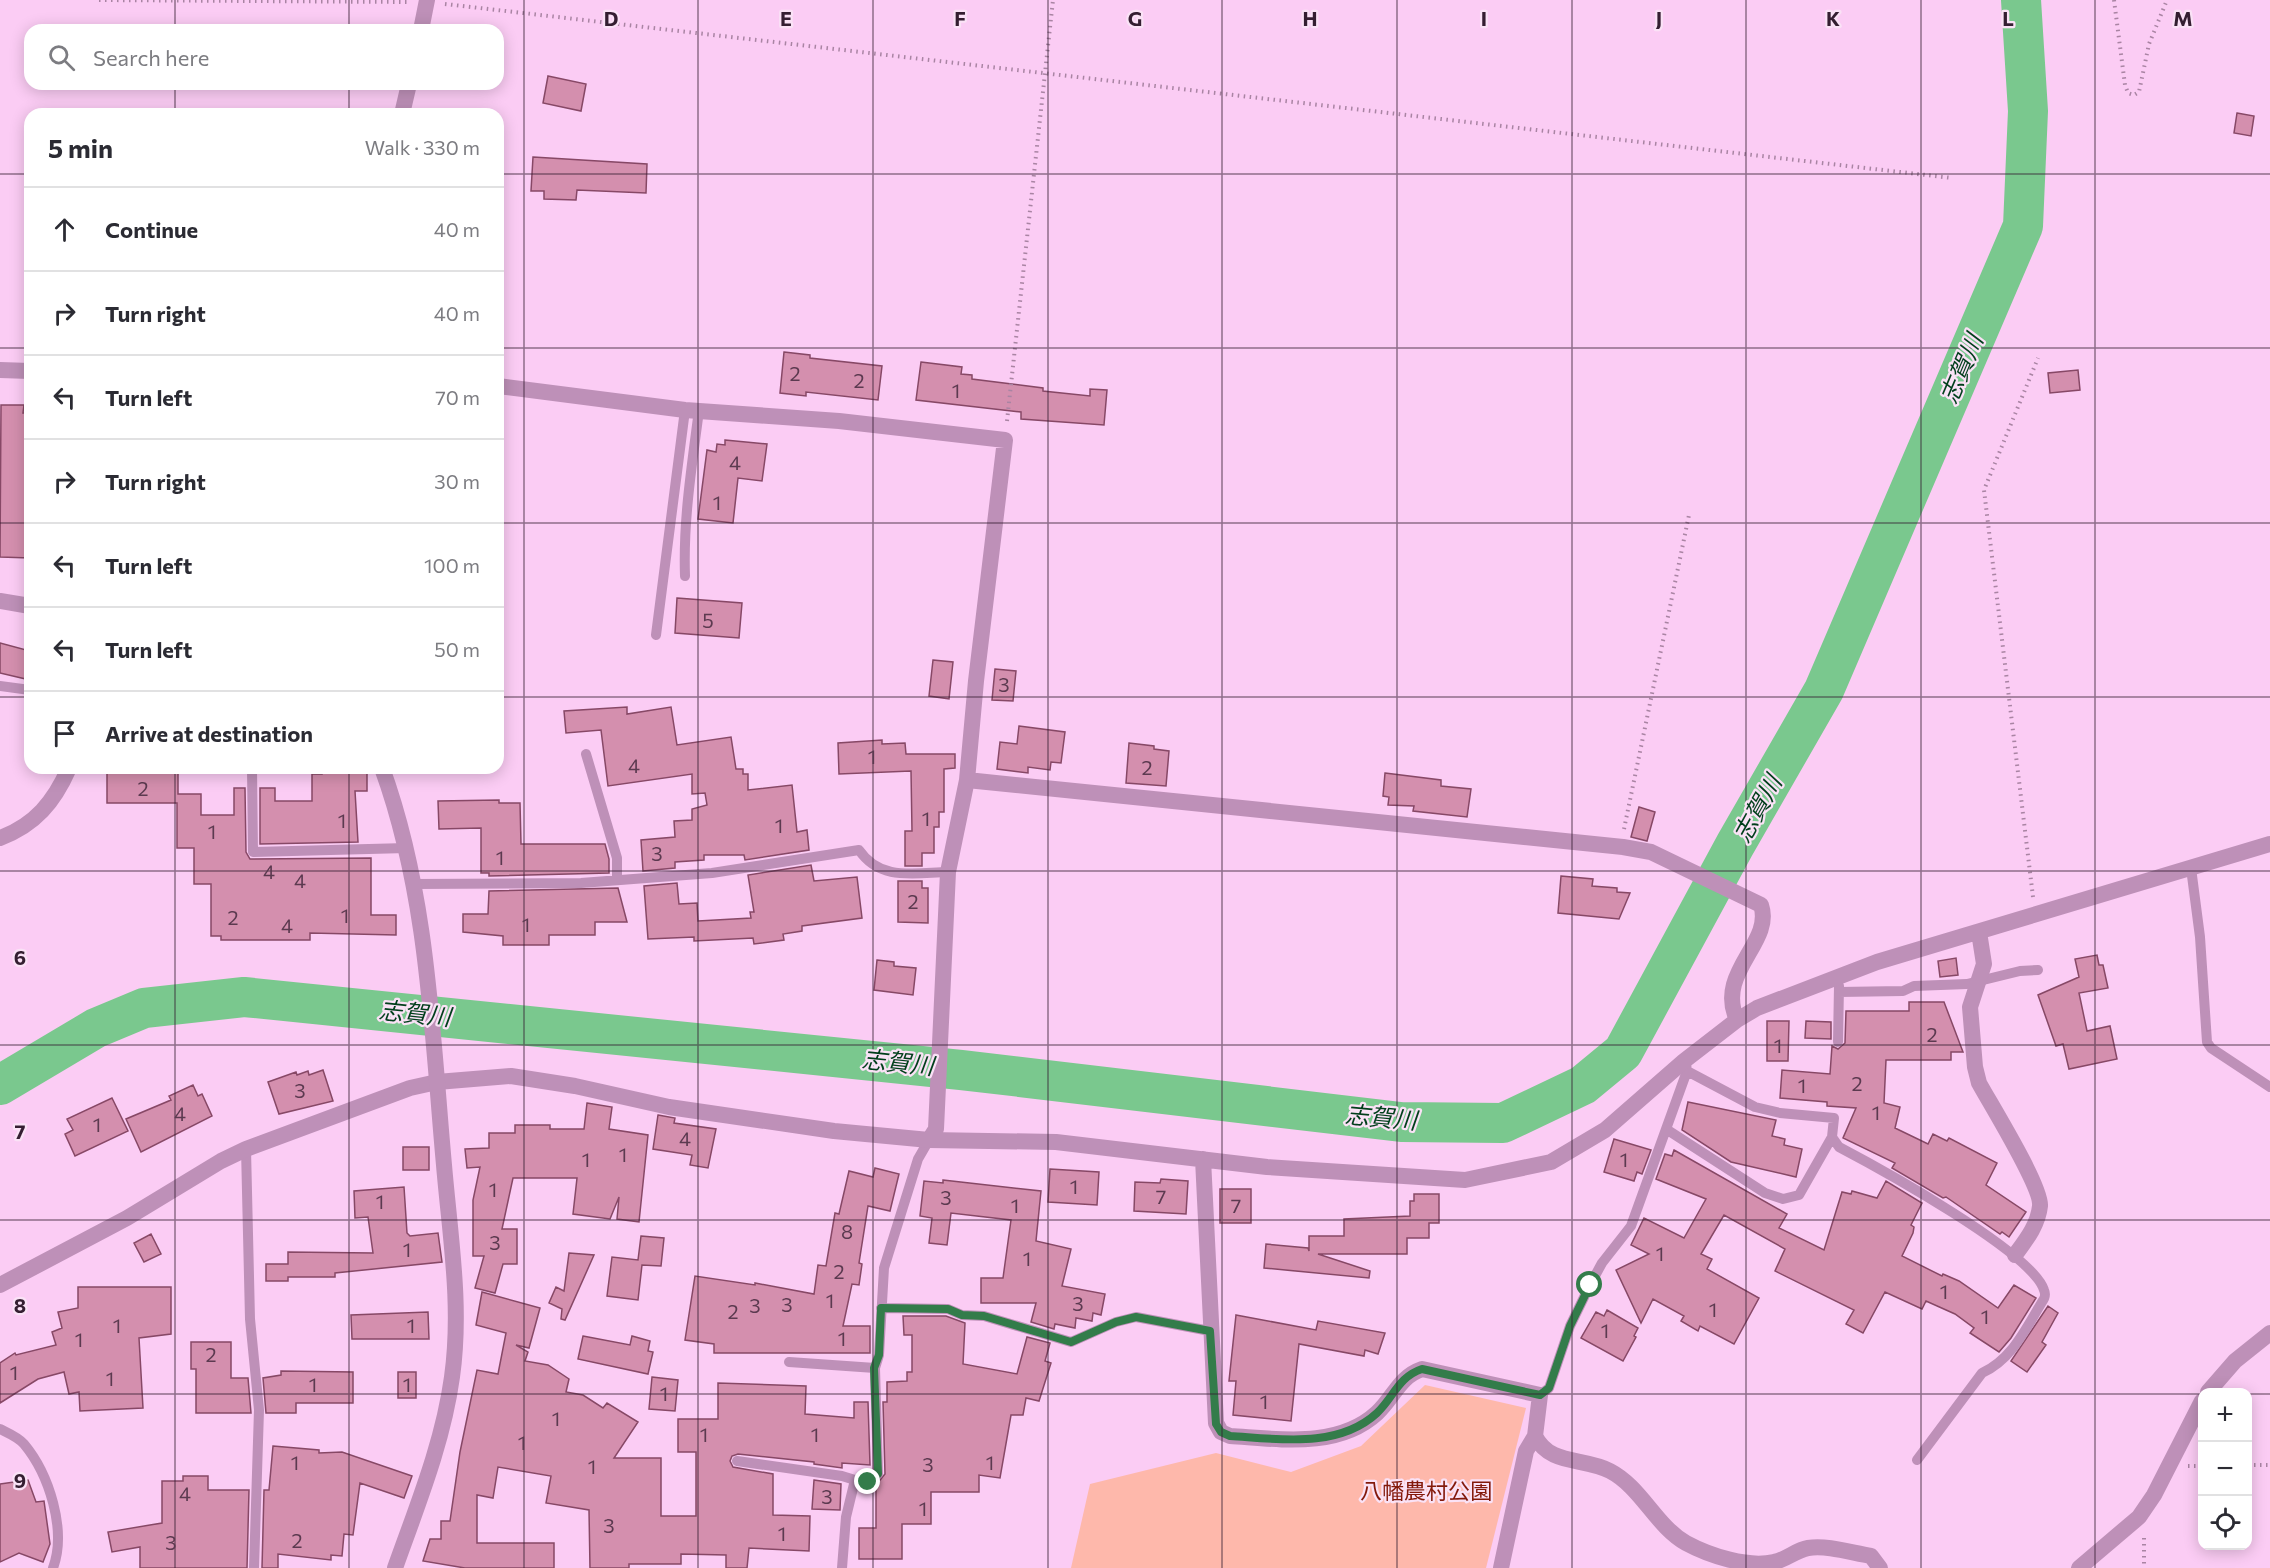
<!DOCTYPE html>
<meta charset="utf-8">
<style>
:root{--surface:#fff;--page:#f2f2f3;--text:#2b2b33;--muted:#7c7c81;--line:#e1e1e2}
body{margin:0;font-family:Commissioner,"Noto Sans JP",sans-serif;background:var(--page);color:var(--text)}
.controls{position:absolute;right:18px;bottom:18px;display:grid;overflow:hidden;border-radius:12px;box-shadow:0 3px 15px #0003}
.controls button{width:54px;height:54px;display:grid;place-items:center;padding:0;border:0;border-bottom:2px solid var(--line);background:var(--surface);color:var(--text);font:30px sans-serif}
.stop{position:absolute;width:18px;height:18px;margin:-14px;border:4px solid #337c4a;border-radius:50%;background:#fff}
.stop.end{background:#337c4a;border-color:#fff;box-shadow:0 2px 6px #0008}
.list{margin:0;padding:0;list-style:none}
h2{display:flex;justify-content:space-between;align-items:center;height:78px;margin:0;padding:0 24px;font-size:26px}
h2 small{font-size:20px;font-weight:400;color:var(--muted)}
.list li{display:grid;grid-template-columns:39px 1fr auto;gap:18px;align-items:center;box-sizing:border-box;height:84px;padding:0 24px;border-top:2px solid var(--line)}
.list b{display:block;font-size:22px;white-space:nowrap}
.list em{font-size:20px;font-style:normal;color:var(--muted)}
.icon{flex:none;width:33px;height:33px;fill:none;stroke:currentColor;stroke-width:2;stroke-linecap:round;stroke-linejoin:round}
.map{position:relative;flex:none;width:2270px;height:1568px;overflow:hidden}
.search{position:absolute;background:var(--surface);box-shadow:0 3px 15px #0003;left:24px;top:24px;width:480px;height:66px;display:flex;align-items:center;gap:15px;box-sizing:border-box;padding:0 21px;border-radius:18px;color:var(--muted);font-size:22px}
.panel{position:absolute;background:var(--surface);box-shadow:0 3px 15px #0003;left:24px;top:108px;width:480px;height:666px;border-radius:18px}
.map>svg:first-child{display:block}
.green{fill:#feb8ab}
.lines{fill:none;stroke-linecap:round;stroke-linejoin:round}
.river{stroke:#7ac88e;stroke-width:40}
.building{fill:#d48fae;stroke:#874866;stroke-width:1.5}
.path{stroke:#a984a3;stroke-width:4;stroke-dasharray:1.5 4.5;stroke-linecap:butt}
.service{stroke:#be90b8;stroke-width:10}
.minor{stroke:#be90b8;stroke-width:16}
.tertiary{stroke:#be90b8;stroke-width:16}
.route{stroke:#337c4a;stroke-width:8}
.grid{fill:none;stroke:#341e31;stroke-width:1.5;stroke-opacity:0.55}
.labels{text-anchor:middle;stroke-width:4.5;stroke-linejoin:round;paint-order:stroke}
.number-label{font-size:20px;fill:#5c3a50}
.park-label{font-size:22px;fill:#83190a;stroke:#fae2f6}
.water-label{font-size:24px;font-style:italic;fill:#013f1b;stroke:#fae2f6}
.grid-label{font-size:20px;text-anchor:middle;font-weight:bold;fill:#341e31;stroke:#fae2f6;stroke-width:4.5;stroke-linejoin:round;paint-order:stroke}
</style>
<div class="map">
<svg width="2270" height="1568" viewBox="0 0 2270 1568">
<rect width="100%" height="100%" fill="#fbccf4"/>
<path class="green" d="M1425,1385L1526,1408L1486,1568H1071L1090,1484L1216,1453L1291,1472L1361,1446Z"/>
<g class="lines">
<path class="river" d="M0,1085L96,1028L144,1008L244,997L961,1070L1401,1122L1503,1123L1583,1085L1623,1052L1735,845L1824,690L2023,226L2028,111L2021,0"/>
</g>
<path class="building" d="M548,76L586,84L581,111L543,103Z
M2237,113L2254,116L2251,136L2234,133Z
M533,157L647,164L646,193L577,190L576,200L544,199V191H531Z
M784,352L810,355V358L882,366L878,400L806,392V396L780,393Z
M921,362L962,367L961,374L972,375V379L1043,388V391L1090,396V389L1107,390L1104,425L1021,419V412L916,400Z
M2078,370L2080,390L2050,393L2048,373Z
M1,405H24L23,413H30V558L0,557Z
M725,440L767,444L762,481L738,478L733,523L698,519L707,450L716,452L717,444L725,445Z
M677,598L742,603L739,638L675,633Z
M0,643L30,651V680L0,673Z
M933,660L953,662L949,699L929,696Z
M995,669L1016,671L1013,701L992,700Z
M627,707V714L671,707L677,745L731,737L736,769H743V774H748V790L792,785L797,832L807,830L809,850L745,860L744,855H704V860L675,862V868L643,871L641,840L675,837L674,821L692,820V809L707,805L705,793L692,794V774L608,786L601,730L566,733L564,711Z
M1019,726L1065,732L1061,763L1051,762L1050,770L1028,767V773L997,769L1000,742L1017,744Z
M882,740V744L905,743L906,754H955V768L944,769V812H939V827H934V853H922V866H905V831H912L911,771L839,774L838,743Z
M1129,743L1154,746V749L1169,751L1166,786L1126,783Z
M107,768H178V794H201V815H234V788H245L246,852L250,859L371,858V915H396V935L310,933V940H221V936H211V884H194V848H177V803H107Z
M322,768H360V772H367V791H355L358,842L260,844V788H275V801H312V774H322Z
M1385,773L1441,780V786L1471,789L1467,817L1413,811L1414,806L1388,805L1389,797L1383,796Z
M499,800V803H520L521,844H605L609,859V873L489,876V873H481V828L439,829L438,801Z
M1639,807L1655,812L1647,841L1631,837Z
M811,865L814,881L857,877L862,918L802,926V931L783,934L784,940L754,944L753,938L694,941V937L648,939L644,886L677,883L679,904L697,903L698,921L751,918L750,912H754L748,875Z
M1561,876L1593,879L1592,886L1617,888V892L1630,893L1619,919L1558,913Z
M898,881H922V888H928V923L898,922Z
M618,888L627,922H595V935H549V945H503V936L463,932V914H488L489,891Z
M2097,955L2099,965H2103L2108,988L2079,993L2087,1031L2110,1026L2117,1059L2069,1069L2063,1044L2056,1046L2038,995L2079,977L2075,959Z
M1956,958L1958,975L1940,977L1938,961Z
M877,960L894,962V966L916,968L913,995L874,990Z
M1909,1002H1944L1963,1052H1951V1060H1886L1884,1103L1900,1107L1895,1128L1928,1144L1933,1134L1947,1141L1949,1138L1997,1163L1986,1185L2026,1212L2009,1237L2002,1232L2000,1234L1946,1197L1943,1198L1892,1168L1895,1163L1843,1138L1856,1108L1827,1106V1102L1780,1098L1782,1070L1830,1074L1832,1046L1838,1049L1845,1043L1846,1011H1909Z
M1767,1021H1789L1788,1061H1767Z
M1806,1021L1831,1022V1039L1805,1038Z
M323,1070L333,1101L279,1114L268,1082L296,1072L297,1075L308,1071L309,1075Z
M193,1085L198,1096L202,1094L212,1116L141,1152L126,1119L171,1100L169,1096Z
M112,1098L128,1131L75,1156L65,1134L73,1130L67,1119Z
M1688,1102L1776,1120L1772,1136L1785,1139L1784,1145L1802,1149L1796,1177L1731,1162L1682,1130Z
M587,1103L612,1107L609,1129L648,1135L639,1222L617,1219L619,1197L610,1219L573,1214L577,1178H513L502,1229H517V1264H503L495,1293L475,1288L484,1256H473V1200L480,1167L467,1168L465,1149L489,1148V1133H515V1125H550V1129H584Z
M658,1115L675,1118L674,1123L716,1129L708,1168L690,1165L692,1155L653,1149Z
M1614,1139L1651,1150L1642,1174L1637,1172L1634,1181L1604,1172Z
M403,1147H429V1170H403Z
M1674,1150L1787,1214L1779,1228L1824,1250L1842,1192L1851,1194L1852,1191L1877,1198L1886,1181L1922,1203L1911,1225L1914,1227L1913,1233L1902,1256L1942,1276L1943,1274L1959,1281L1998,1308L2014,1285L2036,1298L2011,1338L1999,1352L1970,1333L1974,1328L1955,1314L1926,1301L1922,1309L1885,1292L1863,1333L1846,1324L1854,1310L1775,1271L1785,1249L1724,1215L1701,1254L1712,1259L1707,1269L1759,1298L1734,1344L1700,1326L1698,1331L1681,1321L1684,1316L1653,1299L1641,1323L1616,1270L1649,1254L1631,1245L1644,1218L1684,1238L1706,1199L1656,1179L1665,1154L1672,1156Z
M875,1168L899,1174L890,1211L868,1206L859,1263L862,1264L859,1285L852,1284L843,1326H870V1353H714V1344L685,1340L695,1276L755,1285V1283L814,1294L818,1265L826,1266L835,1213L839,1214L849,1171L873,1177Z
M1050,1169L1099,1172L1097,1205L1048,1202Z
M1161,1179L1188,1181L1186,1214L1134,1211L1135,1182L1160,1183Z
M943,1180L1041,1191L1036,1241L1071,1249L1062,1286L1105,1294L1101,1315L1093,1313L1092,1321L1076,1318L1075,1328L1055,1324L1054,1329L1031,1322L1036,1303H981V1278H1003L1011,1220L951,1213L947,1245L929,1243L932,1218L920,1216L924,1181L943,1183Z
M404,1187L407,1233L410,1236L438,1233L442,1262L335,1273V1277H288V1281H266V1264H288V1252L373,1253L368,1217L355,1218L354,1191Z
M1220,1189H1251V1223H1220Z
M1414,1194H1439V1223H1429V1238H1407V1254H1318L1370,1271L1369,1278L1264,1268L1266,1244L1308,1248L1309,1251V1236H1344V1219L1410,1216V1201H1414Z
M151,1234L161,1254L144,1262L134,1243Z
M641,1236L664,1238L661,1266L642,1265L638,1300L607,1296L612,1257L638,1260Z
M569,1253L594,1255L565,1320L561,1319L562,1309L549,1303L556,1287L564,1291Z
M78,1287H171V1334L139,1338L143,1408L80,1411L79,1392L69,1394L64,1372L38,1379L0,1403V1363L15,1353L16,1355L56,1345L52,1332L62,1328L58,1312L78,1308Z
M482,1292L540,1308L529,1348L516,1345L528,1352L525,1361L548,1365L569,1379L566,1392L583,1395L603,1408L607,1403L638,1422L614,1458H661V1516H696V1452H678V1419H718V1383L806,1386L805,1414L854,1418V1402H868L870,1465L842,1463V1468L814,1464V1462L738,1454L732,1456L730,1461L733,1467L773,1474V1515L810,1516L809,1551L749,1548L747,1568H726V1555L681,1554V1564H629V1568H590L589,1510L546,1503L551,1476L498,1467L493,1498L477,1495V1543H554V1568H465L423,1561L430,1539H441V1521H450L460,1452L477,1370L498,1374L506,1333L476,1325Z
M2048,1306L2058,1313L2042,1342L2046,1345L2027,1372L2011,1361Z
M1607,1310L1638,1328L1634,1336L1636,1337L1623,1361L1581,1338L1596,1312L1604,1316Z
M428,1312L429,1339H352L351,1315Z
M1236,1315L1316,1330L1318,1321L1385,1333L1378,1354L1365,1350L1364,1356L1299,1344L1291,1421L1233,1415L1236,1381H1229Z
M903,1316H946L965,1323L963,1364L1017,1374L1027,1337L1050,1343L1045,1361L1051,1363L1039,1401L1026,1398L1023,1415H1011L1000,1478L979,1475V1492H931V1524H902V1559H859V1528H876V1485L885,1474L883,1402H887V1382L907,1381V1372H912V1335H904Z
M583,1336L630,1345L632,1336L650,1341L648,1351L653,1352L648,1374L578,1359Z
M191,1342H231V1378H248L251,1413H196V1369H191Z
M281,1371L353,1372V1403H296V1413H266L263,1378L281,1375Z
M398,1372H416V1398H398Z
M652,1377L678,1380L675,1411L649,1409Z
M273,1446L319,1450V1453L342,1452L412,1476L404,1498L360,1483L353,1535L344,1534L342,1556L331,1555V1560L278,1554V1568H262L264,1490H269Z
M183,1476H208V1490H249L247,1568H140V1547L112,1552L108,1532L162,1523V1481H183Z
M28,1480L36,1502L44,1501L50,1544L43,1562L19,1553L0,1562V1484Z
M814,1480L841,1484L840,1510L812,1509Z"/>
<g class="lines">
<path class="path" d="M99,0L408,2
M2114,0L2125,85L2128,93L2134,95L2139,92L2149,44L2167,0
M445,4L1952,178
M1007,421L1053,0
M1624,829L1689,515
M2033,897L1984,490L2038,358
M2248,1465H2270
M2188,1466H2202
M2144,1538V1568"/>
<path class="service" d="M685,576C683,520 692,465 699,410
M656,635L685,410
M0,686L30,690
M586,754L617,858V880
M252,768L253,852L407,848
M2191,868L2200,937L2207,1042L2211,1048L2270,1087
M414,884L581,883L712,873L859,850C880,881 913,873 948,872
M1839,992L1903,991L1914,986L1967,984L2020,971L2038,970
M1838,1042L1839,986
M1666,1129L1765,1193L1783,1199L1799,1195L1832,1137L1834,1118L1780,1113L1755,1107L1687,1071
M1832,1137L1839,1147C1879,1168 2032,1252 2044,1290C2046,1295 2045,1298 2042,1302C2025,1330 2012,1359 1982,1373L1917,1460
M246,1149L250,1319L259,1410L254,1568
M881,1308L948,1309L962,1315L984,1316L1071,1342L1116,1322L1136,1317L1210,1331
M789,1362L875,1368
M1540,1395L1549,1388L1570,1326L1590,1285L1602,1263L1631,1226L1687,1071L1686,1064
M0,1429C8,1433 18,1437 24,1444C49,1474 67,1530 53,1568
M737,1461L842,1476L855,1480
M842,1568L846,1517L855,1480L868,1482L878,1474L875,1368L879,1355L884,1268L918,1159L929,1140"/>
<path class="minor" d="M498,386L685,410L839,421L1005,440L976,681L967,780L948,872L936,1129L929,1140
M0,601L30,606
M967,780L1623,847L1651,852L1761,905C1774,943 1715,972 1737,1020
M0,838C35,825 54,802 69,768
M1979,932L1984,964L1970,1007L1975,1067L1979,1083C1991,1105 2042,1187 2040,1206C2038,1225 2026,1240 2015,1255
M1203,1159L1216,1423L1221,1432L1230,1436C1278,1439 1338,1449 1377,1413C1394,1397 1399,1377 1422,1369L1540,1395L1535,1436L1526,1451L1501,1568
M0,1285L127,1218L221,1161L246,1149L410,1088L437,1082L511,1076L575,1086L669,1107L834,1131L929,1140L1056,1142L1267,1167L1465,1180L1551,1162L1605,1130L1684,1061L1737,1020L1757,1008L1877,962L2270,844
M2208,1392L2235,1361L2270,1333
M1535,1436C1550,1466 1583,1457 1610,1471C1641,1487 1656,1526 1686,1543C1710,1556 1748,1568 1774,1562C1786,1560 1796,1550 1808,1548C1828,1545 1852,1553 1871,1556L1880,1568
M2079,1568L2139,1517L2154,1495L2202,1401"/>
<path class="tertiary" d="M421,30L427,0
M402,114L409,84
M0,370L30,371
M382,768C428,894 432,1033 444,1165C450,1236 462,1306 452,1377C443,1443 417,1506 395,1568"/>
</g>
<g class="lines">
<path class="route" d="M868,1482L878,1474L874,1368L879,1355L881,1308L948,1309L962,1315L984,1316L1071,1342L1116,1322L1136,1317L1210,1331L1216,1424L1221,1432L1230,1436C1278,1439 1338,1449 1377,1413C1394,1397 1398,1377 1422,1369L1540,1395L1549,1388L1570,1326L1590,1285"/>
</g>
<path class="grid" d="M175,0V30M349,0V30M524,0V1568M698,0V1568M873,0V1568M1048,0V1568M1222,0V1568M1397,0V1568M1572,0V1568M1746,0V1568M1921,0V1568M2095,0V1568M175,84V114M349,84V114M0,174H30M498,174H2270M0,348H30M498,348H2270M0,523H30M498,523H2270M0,697H30M498,697H2270M175,768V1568M349,768V1568M0,871H2270M0,1045H2270M0,1220H2270M0,1394H2202M2248,1394H2270"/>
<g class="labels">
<g class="number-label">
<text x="795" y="381">2</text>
<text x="859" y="388">2</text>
<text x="956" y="398">1</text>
<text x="735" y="470">4</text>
<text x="717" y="510">1</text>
<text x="708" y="628">5</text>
<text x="1004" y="692">3</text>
<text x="872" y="764">1</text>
<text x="634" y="773">4</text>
<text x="1147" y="775">2</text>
<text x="143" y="796">2</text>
<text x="926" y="826">1</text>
<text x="342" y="828">1</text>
<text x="779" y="833">1</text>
<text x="212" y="839">1</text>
<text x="657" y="861">3</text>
<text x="500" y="865">1</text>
<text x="269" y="879">4</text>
<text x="300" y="888">4</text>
<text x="913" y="909">2</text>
<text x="345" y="923">1</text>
<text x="233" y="925">2</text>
<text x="526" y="932">1</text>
<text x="287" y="933">4</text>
<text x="1932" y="1042">2</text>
<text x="1778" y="1053">1</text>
<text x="1857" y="1091">2</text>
<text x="1802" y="1093">1</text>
<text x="300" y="1098">3</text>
<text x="1876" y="1120">1</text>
<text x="180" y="1121">4</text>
<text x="97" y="1132">1</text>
<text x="685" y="1146">4</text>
<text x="623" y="1162">1</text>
<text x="586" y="1167">1</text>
<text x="1624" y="1167">1</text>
<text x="1074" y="1194">1</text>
<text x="493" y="1197">1</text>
<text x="1161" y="1204">7</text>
<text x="946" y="1205">3</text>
<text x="380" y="1209">1</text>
<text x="1015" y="1213">1</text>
<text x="1236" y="1213">7</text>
<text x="847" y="1239">8</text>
<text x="495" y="1250">3</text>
<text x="407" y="1257">1</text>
<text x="1660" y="1261">1</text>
<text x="1027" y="1266">1</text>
<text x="839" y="1279">2</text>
<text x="1944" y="1299">1</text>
<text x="830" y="1308">1</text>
<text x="1078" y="1311">3</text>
<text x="787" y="1312">3</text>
<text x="755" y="1313">3</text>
<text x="1713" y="1317">1</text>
<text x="733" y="1319">2</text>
<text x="1985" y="1324">1</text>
<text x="117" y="1333">1</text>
<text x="411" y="1333">1</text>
<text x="1605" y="1338">1</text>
<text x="842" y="1346">1</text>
<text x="79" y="1347">1</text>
<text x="211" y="1362">2</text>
<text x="14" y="1380">1</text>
<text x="110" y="1386">1</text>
<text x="313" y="1392">1</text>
<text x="407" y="1392">1</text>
<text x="664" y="1401">1</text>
<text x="1264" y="1409">1</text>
<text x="556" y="1426">1</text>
<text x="704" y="1442">1</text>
<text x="815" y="1442">1</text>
<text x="522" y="1450">1</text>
<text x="295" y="1470">1</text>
<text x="990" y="1470">1</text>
<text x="928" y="1472">3</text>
<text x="592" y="1474">1</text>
<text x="185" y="1501">4</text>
<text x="827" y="1504">3</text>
<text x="923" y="1516">1</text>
<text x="609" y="1533">3</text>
<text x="782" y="1541">1</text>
<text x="297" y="1548">2</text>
<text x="171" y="1550">3</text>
</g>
<g class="park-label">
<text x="1426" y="1499">八幡農村公園</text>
</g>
<g class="water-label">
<text transform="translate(1962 369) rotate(-67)" y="8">志賀川</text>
<text transform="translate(1758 809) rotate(-61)" y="8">志賀川</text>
<text transform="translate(415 1014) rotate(6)" y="8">志賀川</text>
<text transform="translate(898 1063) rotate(6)" y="8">志賀川</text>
<text transform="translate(1381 1118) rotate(5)" y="8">志賀川</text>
</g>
</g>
<g class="grid-label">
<text x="611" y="26">D</text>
<text x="786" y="26">E</text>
<text x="960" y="26">F</text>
<text x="1135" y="26">G</text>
<text x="1310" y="26">H</text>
<text x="1484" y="26">I</text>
<text x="1659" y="26">J</text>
<text x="1833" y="26">K</text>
<text x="2008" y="26">L</text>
<text x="2183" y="26">M</text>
<text x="20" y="965">6</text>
<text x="20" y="1139">7</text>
<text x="20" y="1313">8</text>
<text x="20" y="1488">9</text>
</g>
</svg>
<div class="controls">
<button>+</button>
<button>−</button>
<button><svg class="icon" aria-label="locate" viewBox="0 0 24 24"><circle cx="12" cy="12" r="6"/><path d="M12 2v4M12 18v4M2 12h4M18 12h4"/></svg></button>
</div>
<div class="stop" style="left:1590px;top:1285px"></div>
<div class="stop end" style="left:868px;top:1482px"></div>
<div class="search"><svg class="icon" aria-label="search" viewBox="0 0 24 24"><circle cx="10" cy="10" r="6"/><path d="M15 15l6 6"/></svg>Search here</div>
<section class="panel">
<h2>5 min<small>Walk · 330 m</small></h2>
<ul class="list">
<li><svg class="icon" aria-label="ahead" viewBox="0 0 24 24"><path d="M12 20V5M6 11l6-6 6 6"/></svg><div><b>Continue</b></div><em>40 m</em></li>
<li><svg class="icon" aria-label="right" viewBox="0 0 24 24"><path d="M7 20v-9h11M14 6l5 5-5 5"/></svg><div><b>Turn right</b></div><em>40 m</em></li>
<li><svg class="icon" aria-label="left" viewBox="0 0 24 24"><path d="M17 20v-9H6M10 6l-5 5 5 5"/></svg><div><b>Turn left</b></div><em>70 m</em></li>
<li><svg class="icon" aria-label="right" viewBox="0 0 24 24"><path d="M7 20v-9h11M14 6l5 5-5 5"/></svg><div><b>Turn right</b></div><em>30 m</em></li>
<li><svg class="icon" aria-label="left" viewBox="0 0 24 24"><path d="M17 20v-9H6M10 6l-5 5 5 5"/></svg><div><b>Turn left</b></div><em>100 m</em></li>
<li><svg class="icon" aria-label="left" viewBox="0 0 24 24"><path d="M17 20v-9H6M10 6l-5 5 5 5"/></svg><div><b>Turn left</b></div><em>50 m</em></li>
<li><svg class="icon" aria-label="arrive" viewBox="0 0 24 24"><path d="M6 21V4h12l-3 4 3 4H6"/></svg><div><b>Arrive at destination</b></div></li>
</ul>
</section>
</div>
